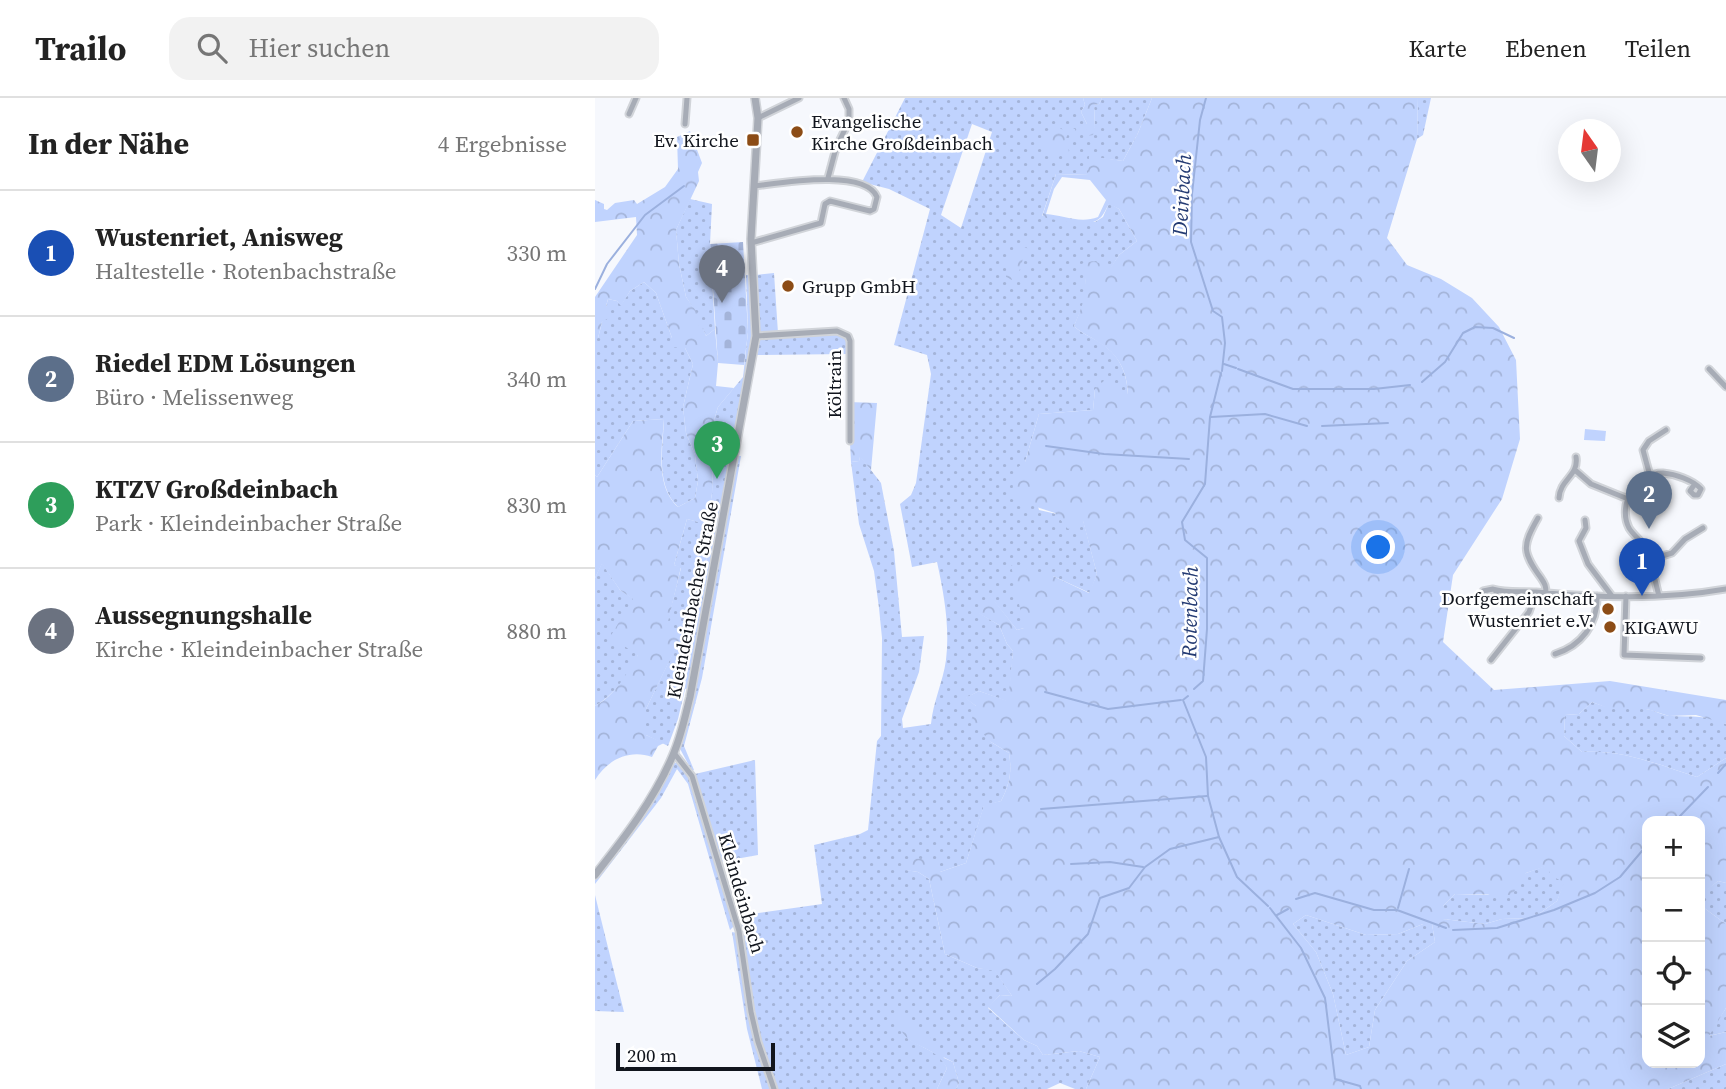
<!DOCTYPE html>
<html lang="de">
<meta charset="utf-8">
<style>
:root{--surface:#fff;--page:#f2f2f2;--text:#222;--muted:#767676;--line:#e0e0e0;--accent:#8c4c16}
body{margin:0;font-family:"Source Serif 4",serif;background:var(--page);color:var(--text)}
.controls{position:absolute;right:21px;bottom:21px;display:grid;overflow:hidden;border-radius:14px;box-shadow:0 7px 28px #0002}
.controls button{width:63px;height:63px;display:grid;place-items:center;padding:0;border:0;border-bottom:2px solid var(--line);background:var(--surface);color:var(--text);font:35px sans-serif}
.compass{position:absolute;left:963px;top:21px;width:63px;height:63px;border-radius:50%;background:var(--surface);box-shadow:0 7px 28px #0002;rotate:346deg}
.scale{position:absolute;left:21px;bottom:18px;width:159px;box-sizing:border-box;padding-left:7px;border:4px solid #11151d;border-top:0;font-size:19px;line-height:24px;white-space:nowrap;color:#11151d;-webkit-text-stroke:5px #fff;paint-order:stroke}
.you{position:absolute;left:784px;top:450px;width:24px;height:24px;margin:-18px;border:5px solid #fff;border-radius:50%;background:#1a73e8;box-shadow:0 0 0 10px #1a73e833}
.badge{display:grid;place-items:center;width:46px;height:46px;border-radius:50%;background:var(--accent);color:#fff;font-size:23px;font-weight:700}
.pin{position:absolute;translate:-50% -58px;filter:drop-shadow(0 2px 4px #0008)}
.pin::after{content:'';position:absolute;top:37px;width:24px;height:21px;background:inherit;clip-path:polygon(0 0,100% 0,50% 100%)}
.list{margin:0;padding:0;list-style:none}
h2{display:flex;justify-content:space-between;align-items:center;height:91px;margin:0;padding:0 28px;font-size:30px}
h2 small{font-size:23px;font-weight:400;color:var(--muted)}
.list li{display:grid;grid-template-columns:46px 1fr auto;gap:21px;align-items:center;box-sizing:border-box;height:126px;padding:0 28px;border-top:2px solid var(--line)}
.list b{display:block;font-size:26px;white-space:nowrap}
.list p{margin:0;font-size:23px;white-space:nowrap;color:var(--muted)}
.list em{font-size:23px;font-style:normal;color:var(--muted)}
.icon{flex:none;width:38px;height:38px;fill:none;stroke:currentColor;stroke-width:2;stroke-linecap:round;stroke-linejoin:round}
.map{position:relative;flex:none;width:1131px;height:991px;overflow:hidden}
header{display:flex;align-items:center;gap:42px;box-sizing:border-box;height:98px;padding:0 35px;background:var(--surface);border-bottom:2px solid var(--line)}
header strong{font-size:33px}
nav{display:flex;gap:38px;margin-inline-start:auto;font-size:24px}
.search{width:490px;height:63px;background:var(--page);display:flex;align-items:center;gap:18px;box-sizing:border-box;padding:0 24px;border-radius:21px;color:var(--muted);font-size:26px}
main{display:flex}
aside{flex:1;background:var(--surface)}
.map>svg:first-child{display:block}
.grass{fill:url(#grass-dots);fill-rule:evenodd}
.forest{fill:url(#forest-crowns);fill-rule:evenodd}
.cemetery{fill:url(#cemetery-stones)}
.park{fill:#c0d3fe}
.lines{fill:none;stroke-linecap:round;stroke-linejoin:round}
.stream{stroke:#9bb0de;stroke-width:2}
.minor-casing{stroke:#d1d4d9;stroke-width:9}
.tertiary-casing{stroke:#d1d4d9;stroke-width:10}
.minor{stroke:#a7acb6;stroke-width:5}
.tertiary{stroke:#a7acb6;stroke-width:7}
.poi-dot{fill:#8c4c16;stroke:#fff;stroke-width:2.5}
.labels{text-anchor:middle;stroke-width:5;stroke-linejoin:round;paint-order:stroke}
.poi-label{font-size:19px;fill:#11151d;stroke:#fff;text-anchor:start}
.street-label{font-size:19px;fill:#11151d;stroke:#fff}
.water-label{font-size:21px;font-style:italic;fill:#243b73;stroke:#fff}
</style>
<header>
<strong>Trailo</strong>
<div class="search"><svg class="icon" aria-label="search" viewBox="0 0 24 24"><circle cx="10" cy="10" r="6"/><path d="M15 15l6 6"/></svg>Hier suchen</div>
<nav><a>Karte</a><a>Ebenen</a><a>Teilen</a></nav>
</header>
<main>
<aside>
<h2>In der Nähe<small>4 Ergebnisse</small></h2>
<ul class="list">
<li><span class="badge" style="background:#1a4fb4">1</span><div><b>Wustenriet, Anisweg</b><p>Haltestelle · Rotenbachstraße</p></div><em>330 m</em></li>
<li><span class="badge" style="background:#5c6f8a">2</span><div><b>Riedel EDM Lösungen</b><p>Büro · Melissenweg</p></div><em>340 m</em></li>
<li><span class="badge" style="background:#2e9e5b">3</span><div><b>KTZV Großdeinbach</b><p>Park · Kleindeinbacher Straße</p></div><em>830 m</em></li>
<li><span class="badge" style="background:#6b7280">4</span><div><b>Aussegnungshalle</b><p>Kirche · Kleindeinbacher Straße</p></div><em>880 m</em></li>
</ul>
</aside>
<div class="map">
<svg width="1131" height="991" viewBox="0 0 1131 991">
<defs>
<pattern id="grass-dots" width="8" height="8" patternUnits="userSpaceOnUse" patternTransform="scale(1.75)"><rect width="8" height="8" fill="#c0d3fe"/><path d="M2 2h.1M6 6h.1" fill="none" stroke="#a4b4d9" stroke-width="1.8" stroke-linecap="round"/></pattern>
<pattern id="forest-crowns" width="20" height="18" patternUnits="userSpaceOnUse" patternTransform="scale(1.75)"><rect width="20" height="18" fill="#c0d3fe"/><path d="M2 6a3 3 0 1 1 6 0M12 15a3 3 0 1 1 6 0" fill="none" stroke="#a4b4d9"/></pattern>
<pattern id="cemetery-stones" width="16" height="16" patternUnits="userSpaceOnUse" patternTransform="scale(1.75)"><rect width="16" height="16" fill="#c0d3fe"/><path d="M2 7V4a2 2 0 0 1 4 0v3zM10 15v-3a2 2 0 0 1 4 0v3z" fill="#a4b4d9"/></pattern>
</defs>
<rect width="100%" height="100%" fill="#f6f8fd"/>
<path class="grass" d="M310,0H488L490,7L486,14L492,26V37L500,29L499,7L504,6L507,0H557L543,35L528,63L494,59V77L461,76L447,118L500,124L508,119L514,105L524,111L542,143L524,157L516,170L498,164L490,175L492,198L479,228C487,236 495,238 504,244C524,256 532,274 533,297L500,291L498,312L444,316L430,364L444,412L488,422L502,476L495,495L458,478L429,530L422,532L395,498L384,515L404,527L412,546L418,553L414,604L384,593L371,600L381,608L396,644L414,655C417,673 415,686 406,703L389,708L371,765L345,774L311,772L323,774L334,781L350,856L382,870L400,872L417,898L405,897L393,910L429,942L442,948L448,957L484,953L505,959L491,991H480L465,985L452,991H361L364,985L358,964L309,939L345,958L352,970L342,991H180L165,943L150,854L142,818L227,806L219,747L265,736L273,732L282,643L286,638L287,540L284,510L279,473L264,426L256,364L264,363L265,358L286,385L299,453L307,539L329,538L324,574L307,621L308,630L336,626C338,604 348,584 351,562C355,529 349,496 342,464L317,469L305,406L316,397L321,385L336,276L332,257L299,247L335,111L294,91L267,84ZM377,26L397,34L366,130L346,117Z
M823,0H836L828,37L822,41Z
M95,101L117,106L115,146L120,231L111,238L108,231L102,227L105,220L91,199L84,166L81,132Z
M179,175L183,235L170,236L163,232L161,177Z
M151,177H156L158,234L94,590L90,591L83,621L73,648L51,637V611L87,536L70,533L86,470L79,467L92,421L104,424L101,473L112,468L110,440L117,395L119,322L123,309L148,279L153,234Z
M49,184L61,195L77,240L90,250L98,266L88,309L91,335L100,357L103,383L100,400L83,409C60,387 68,350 69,321L38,323L2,379L0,377V240H3L13,201L22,203L26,207L35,193Z
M238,234L250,237L253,243V256L161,257L162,242L165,238Z
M142,358H146L107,580L89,648L99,672L97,673L84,649Z
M7,465L25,492L39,501C40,513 45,547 43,557C38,574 15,600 0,608V480Z
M997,604C1020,613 1028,610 1051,611C1060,612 1068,618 1077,618C1096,619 1114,617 1131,626V660L1102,679C1064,667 1028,651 987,654L969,638L970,617L984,616Z
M160,662L163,757L124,764L100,676Z
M82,664L90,669L96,682L140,827L135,832L93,686L82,671L66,700L0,786V780L76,667Z
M953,767L970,784L962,803L938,820L907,821L890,826L848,821V808L860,796L893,797L931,775Z
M1123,783L1131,785V826L1105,807L1106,796Z
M0,797L29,914L0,913Z
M711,817L771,837L803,836L828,826H837L840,844L812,863L780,912L774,949L751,957L738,896L721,854L698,826Z
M137,834L142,835L157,925L177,991H167L152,931Z
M1131,910V934L1113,938Z
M1131,966V991H1073Z"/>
<path class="forest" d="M488,0H507L504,6L499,7L500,29L498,37L492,38V26L486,14L490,7Z
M557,0H823L822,41L792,140L812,167L846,181L877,200L904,229L921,262L925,341L907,401L858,477L848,544L899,592L1015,583L1131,602V626L1101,617L1074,618L1052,611H1015L997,604L984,616L970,617L969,638L987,654C1028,651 1064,667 1102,679L1131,660V785L1123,783L1105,798V723H1052V965H1105V807L1131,826V910L1114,938L1131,934V966L1073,991H491L505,959L484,953L448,957L442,948L429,942L393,909L405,897L417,898L400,873L382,870L350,856L334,781L323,774L310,772L309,764L318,760L335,762L345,774L371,765L389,707L406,703C415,686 417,673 414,655L396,644L376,623L381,608L370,600L384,593L413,603L418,553L412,546L404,527L383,515L395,497L422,532L429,530L416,467L458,478L494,495L502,476L488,423L473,431L460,415L417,401L419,372L430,364L444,316L498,312L500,291L512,280L526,295L533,296C532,274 524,256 503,244C495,238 487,236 479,228C488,206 496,190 486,166L498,163L516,169L524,157L542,143L524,111L514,106C511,110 509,117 505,120C494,131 461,122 447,119L461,76L493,77L494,58L528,63L543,35ZM467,79L495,82L511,102L503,119C485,126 467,117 451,116L459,91ZM952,768L956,778L969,784L962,803L938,820L907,821L890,826L848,821V808L860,796L917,797L931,775ZM711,817L771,837L803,836L828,826H837L840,844L812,863L780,912L774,949L751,957L738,896L721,854L698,826Z
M460,27L468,32L474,29L480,31L481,34L473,36L469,44L473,47L474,55L472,57L467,55L459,65L457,56L447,48L453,32L458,34Z
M95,33L107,65L103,74L104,83L81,132L84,166L91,199L106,220L103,227L108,230L111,238L120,231L123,265L121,288L139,290L123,309L119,322L117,395L110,440L112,468L106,495L101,473L103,424L92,421L79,467L86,469L71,532L88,535L51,611V637L69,645L63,648L57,659C34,651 12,662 0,682V608C21,597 31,576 43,557L15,539L38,501L25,492L7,466L0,480V377L2,379L38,323L69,321C67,350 60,388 83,409L100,400L103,383L100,357L91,335L88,309L98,266L90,250L75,249L77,240L61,195L49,184L35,193L26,208L22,203L13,201L11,208L17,218L7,224L3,240H0V199L42,137L41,119L0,124V102L9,106V111L12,112L20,105L39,102L42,106L70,89L83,71L82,39Z
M427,148L436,152V161H428L423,177L417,182L411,179L412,164Z
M253,304L282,305L276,372L265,359L264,363L256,364Z
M300,915C317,926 342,939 349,960L358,964L364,985L361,991H342L352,970C335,940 308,956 300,915Z"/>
<path class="cemetery" d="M148,144L153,234L149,267L123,265L115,146Z"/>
<path class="park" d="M990,331L1011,333L1010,343L989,342Z"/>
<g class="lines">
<path class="stream" d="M611,0L605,22L597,96L596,144L618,213L627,219L630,245L627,273
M0,191L12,166L50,117L89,88
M629,266L641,270
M643,271L698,291H779L815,287
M827,284L850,264L868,235L880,229L898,230L919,240
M616,319L670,316L712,328
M727,328L793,325
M451,348L509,356L594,361
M599,591L608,583L612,531V460L590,442L587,424L610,386L615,319L626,275
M450,594L513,611L586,602
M593,598L588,602L611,659L613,698L624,739L642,779L673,808
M1123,675L1131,666
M446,711L612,698
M1085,718L1113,689
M476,766L515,764L548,769
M701,801L720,795L779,812H802L851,830
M675,810L706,850L730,900L740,981L765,988L766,991
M803,810L814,771
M682,817L693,811
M858,832L902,830L959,812L1000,795L1025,779L1052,747
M442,886L460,871L493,836L505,800L534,790L550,769L575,751L624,739"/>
<g class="minor-casing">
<path id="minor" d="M34,16L41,0
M163,20L204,0
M90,26L92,0
M233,80L241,50L254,23V11L249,0
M156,145L226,125L230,106L235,103L275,113L279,111L282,99C270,70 185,85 159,88
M161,238L242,233L253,238L255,243V343
M1114,271L1131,289
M980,372L996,386L1033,401
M1055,378L1048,352L1054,343L1071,332
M964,400C965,381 984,378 981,359
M943,420C927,448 927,454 946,480C950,486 951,488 951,495
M990,422L991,430L984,443L993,466L1017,498
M1054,462L1077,455L1090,441L1108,430
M901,493V498L896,504L889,505L886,502L888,493L898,491C910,495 927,493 941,494C1004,500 1069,502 1131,491
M1031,498L1029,557L1106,560
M1064,498C1060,483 1057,466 1051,451C1047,443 1039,438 1034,430C1022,406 1041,375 1068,375C1080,376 1098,382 1106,391L1103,397H1099L1095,393L1099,387
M960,556C986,548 1003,526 1002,498
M896,562L934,514L941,494
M79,655L97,678L144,833L156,914L163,944L179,991"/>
</g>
<g class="tertiary-casing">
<path id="tertiary" d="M0,777C30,739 59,702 78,657C86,639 90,619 95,599L161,238L156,141L163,20L160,0"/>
</g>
<use href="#minor" class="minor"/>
<use href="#tertiary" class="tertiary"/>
</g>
<g class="poi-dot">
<circle cx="202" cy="34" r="7"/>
<rect x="151" y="35" width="14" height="14" rx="3.5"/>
<circle cx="193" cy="188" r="7"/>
<circle cx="1013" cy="511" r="7"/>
<circle cx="1015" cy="529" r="7"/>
</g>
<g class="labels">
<g class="poi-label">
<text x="216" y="30">Evangelische<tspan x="216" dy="22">Kirche Großdeinbach</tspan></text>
<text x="144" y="49" text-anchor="end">Ev. Kirche</text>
<text x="207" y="195">Grupp GmbH</text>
<text x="999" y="507" text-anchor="end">Dorfgemeinschaft<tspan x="999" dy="22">Wustenriet e.V.</tspan></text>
<text x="1029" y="536">KIGAWU</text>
</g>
<g class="street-label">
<text transform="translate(239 286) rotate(-90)" y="7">Költrain</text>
<text transform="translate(97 502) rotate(-79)" y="7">Kleindeinbacher Straße</text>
<text transform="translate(147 795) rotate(74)" y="7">Kleindeinbach</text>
</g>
<g class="water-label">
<text transform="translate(587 97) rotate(-87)" y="7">Deinbach</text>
<text transform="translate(595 514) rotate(-89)" y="7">Rotenbach</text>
</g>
</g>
</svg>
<div class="controls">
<button>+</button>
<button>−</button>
<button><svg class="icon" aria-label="locate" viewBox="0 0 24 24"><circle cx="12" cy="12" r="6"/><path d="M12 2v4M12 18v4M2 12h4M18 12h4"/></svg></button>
<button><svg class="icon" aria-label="layers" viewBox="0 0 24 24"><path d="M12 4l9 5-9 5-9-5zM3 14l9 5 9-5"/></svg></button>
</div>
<svg class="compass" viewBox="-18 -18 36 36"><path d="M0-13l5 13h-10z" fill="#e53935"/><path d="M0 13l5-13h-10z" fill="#767676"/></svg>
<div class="scale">200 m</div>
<div class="you"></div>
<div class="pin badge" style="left:1047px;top:498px;background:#1a4fb4">1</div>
<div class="pin badge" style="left:1054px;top:431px;background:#5c6f8a">2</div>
<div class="pin badge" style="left:122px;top:381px;background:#2e9e5b">3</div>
<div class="pin badge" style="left:127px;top:205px;background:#6b7280">4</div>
</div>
</main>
